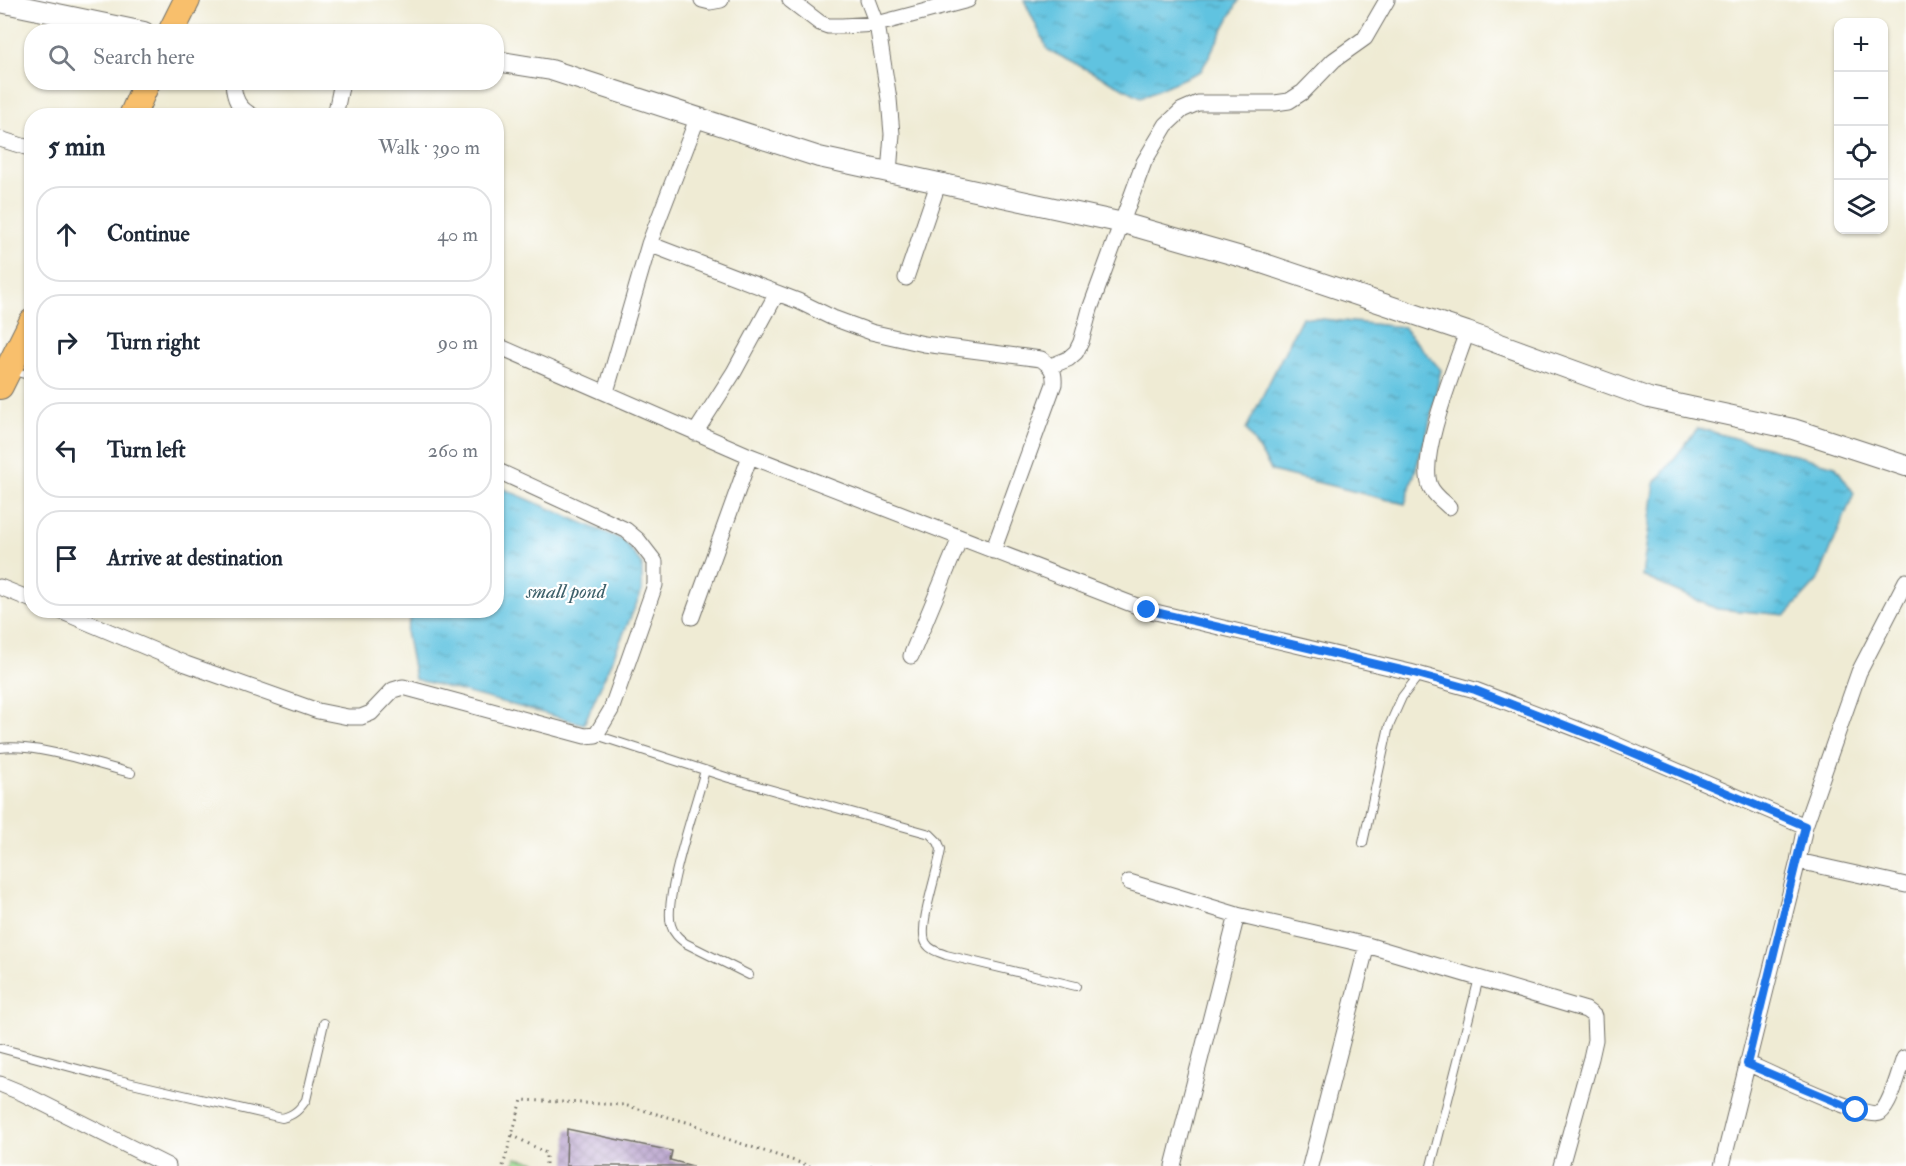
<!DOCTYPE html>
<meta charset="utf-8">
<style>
:root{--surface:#fff;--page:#f2f2f3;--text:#1f2937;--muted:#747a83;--line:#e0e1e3}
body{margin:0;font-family:"IM FELL Double Pica",serif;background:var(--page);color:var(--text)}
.controls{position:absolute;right:18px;top:18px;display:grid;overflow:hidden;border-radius:12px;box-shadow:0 2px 4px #0004}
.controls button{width:54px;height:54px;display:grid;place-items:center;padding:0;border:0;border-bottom:2px solid var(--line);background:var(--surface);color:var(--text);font:30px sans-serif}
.stop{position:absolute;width:18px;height:18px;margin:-14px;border:4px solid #1a73e8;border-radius:50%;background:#fff}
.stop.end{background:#1a73e8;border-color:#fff;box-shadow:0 2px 6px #0008}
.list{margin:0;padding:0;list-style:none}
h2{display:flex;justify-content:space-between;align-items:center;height:78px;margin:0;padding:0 24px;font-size:26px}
h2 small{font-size:20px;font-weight:400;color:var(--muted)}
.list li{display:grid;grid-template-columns:39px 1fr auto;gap:18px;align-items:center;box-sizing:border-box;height:96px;margin:0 12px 12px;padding:0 12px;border:2px solid var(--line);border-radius:24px}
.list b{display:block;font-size:22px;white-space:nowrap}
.list em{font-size:20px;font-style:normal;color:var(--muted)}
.icon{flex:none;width:33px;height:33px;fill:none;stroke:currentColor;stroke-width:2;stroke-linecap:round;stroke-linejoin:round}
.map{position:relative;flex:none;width:1906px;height:1166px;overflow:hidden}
.search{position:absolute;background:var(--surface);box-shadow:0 2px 4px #0004;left:24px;top:24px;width:480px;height:66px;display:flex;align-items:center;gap:15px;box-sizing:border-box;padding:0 21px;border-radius:24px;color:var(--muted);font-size:22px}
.panel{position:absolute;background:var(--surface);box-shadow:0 2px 4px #0004;left:24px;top:108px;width:480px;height:510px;border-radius:24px}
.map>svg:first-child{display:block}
.grass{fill:#9fdc91;stroke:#65845e;stroke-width:1.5}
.water{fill:url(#water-ripples);stroke:#467786;stroke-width:1.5}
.building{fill:url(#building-cross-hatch)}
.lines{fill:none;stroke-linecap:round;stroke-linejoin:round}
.service-casing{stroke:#706e66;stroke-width:10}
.minor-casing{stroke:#706e66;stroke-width:17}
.tertiary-casing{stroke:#706e66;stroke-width:22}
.primary-casing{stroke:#706e66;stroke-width:28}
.path{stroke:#706e66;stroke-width:3;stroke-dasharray:1.5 4.5;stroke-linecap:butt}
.service{stroke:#fff;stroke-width:8}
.minor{stroke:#fff;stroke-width:15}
.tertiary{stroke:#fff;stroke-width:20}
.primary{stroke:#f8bf6c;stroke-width:26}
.route{stroke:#1a73e8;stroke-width:8}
.labels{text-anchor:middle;stroke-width:4.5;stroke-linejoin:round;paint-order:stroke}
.water-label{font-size:21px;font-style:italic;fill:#3e606a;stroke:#fff}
</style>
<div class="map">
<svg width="1906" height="1166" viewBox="0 0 1906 1166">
<defs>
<pattern id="water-ripples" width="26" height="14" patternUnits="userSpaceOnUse" patternTransform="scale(1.5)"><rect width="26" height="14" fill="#61c3e0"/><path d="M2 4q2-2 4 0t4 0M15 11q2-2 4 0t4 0" fill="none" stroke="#509fb6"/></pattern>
<pattern id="building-cross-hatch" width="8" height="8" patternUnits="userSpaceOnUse" patternTransform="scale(1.5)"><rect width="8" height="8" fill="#b59ecb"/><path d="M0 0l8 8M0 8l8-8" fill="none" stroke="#9381a5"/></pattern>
</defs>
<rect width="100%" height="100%" fill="#fff"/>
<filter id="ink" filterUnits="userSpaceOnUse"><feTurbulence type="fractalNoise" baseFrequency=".0167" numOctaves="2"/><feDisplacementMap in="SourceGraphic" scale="12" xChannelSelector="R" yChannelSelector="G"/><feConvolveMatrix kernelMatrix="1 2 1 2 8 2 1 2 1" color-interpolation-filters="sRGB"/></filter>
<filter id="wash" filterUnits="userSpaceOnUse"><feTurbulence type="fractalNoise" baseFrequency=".008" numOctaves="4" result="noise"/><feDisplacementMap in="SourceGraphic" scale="24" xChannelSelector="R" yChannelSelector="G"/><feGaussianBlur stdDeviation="1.35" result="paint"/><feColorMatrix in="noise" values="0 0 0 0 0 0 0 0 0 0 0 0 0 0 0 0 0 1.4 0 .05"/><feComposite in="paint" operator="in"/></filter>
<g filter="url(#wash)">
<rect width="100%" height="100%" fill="#efebd4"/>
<path class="grass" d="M516,1158L537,1162L536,1166H514Z"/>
<path class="water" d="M1024,0H1239L1201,71L1141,97L1048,50Z
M1302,317L1403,327L1441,370L1428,429L1405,504L1272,471L1246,429Z
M1698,428L1835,466L1854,493L1818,580L1786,615L1717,609L1642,576L1655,483Z
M497,486L623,540L642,564V591L584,724L415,679L406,631L413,611L496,610Z"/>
<g id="blocks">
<path class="building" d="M567,1129L672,1151L670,1160L693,1166H566Z"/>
</g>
</g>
<g filter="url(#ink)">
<use href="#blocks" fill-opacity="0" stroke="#706e66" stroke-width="1.5"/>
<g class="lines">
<g class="service-casing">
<path id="service" d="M13,371L32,376
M596,735L729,778L930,834L938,842L941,849C939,869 917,928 926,943C930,950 938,952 946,955L1076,986
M0,748C35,743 95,764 131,773
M705,770C697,802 663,898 671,925C673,933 679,938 685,943L749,975
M1363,843L1389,726L1402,697L1419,675
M0,1048L115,1079L282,1118C294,1115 299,1110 306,1100L324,1023
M1431,1166L1479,978"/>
</g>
<g class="minor-casing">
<path id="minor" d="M702,0L710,2L721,0
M790,0L820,23L828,26H842L877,24L968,0
M868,0L877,24L889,99L892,134L889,173
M233,82C234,99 238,108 253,116
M335,116L342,82
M0,139L32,149
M649,244L798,301L833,318L871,332L924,344L1041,359C1051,366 1055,371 1054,384L993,551
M906,278L938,184
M496,345L750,456L1147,610L1410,672L1475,690L1603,739L1805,826
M1051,366L1068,359L1076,352L1081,342L1090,309L1144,162L1166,125L1182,110L1198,103H1275L1289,101L1303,92L1334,60L1365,38L1387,0
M606,392L649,244L697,119
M695,433L734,372L777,293
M1449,507C1443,501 1434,495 1430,486C1418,455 1456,365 1467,332
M0,587L32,600
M58,610L186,664L318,711L348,717H361L371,713L393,690L403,687L585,736L596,735L611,710L655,585V562L638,540L626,530L496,470
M692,617L750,456
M911,656L960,538
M1798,861L1906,885
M1129,882L1237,915L1367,945L1586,1010L1594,1016L1595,1040L1591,1058L1561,1166
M1747,1063C1765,1071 1869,1121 1880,1113C1891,1105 1899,1071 1904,1058
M0,1084L22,1093L168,1166
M1173,1166L1237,915
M1310,1166L1367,945
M1722,1166L1798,861L1805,826L1859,672L1906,581"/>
</g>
<g class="tertiary-casing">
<path id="tertiary" d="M0,2L144,32
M496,61L551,70L819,157L1123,223L1259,262L1467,332L1649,398L1793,429L1906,466"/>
</g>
<g class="primary-casing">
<path id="primary" d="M171,32L187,0
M132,116L147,82
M0,386L32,322"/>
</g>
<path class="path" d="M512,1135L546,1153V1166
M503,1166L522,1100L624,1105L694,1124L721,1137L810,1166
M871,1166L874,1164"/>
<use href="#service" class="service"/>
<use href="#minor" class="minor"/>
<use href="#tertiary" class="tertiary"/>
<use href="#primary" class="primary"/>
</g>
</g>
<g class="lines" filter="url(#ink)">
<path class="route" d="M1147,610L1410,672L1475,690L1603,740L1805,826L1747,1064L1856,1110"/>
</g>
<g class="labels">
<g class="water-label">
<text x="566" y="598">small pond</text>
</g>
</g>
</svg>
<div class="controls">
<button>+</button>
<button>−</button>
<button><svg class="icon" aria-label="locate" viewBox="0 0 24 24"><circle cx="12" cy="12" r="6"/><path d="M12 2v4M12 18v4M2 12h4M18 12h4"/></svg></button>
<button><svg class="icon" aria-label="layers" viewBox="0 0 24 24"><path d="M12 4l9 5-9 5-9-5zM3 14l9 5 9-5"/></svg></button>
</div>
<div class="stop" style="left:1856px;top:1110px"></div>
<div class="stop end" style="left:1147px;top:610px"></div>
<div class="search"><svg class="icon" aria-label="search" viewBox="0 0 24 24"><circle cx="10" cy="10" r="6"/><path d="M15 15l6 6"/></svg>Search here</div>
<section class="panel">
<h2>5 min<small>Walk · 390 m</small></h2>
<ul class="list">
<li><svg class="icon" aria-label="ahead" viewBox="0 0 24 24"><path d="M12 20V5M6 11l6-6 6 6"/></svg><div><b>Continue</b></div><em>40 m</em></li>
<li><svg class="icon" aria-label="right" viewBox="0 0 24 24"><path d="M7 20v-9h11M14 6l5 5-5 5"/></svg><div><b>Turn right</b></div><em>90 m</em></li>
<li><svg class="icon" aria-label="left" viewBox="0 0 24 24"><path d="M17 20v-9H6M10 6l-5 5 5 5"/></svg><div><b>Turn left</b></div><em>260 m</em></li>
<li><svg class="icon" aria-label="arrive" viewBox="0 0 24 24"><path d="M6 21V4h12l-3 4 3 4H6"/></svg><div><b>Arrive at destination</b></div></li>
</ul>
</section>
</div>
